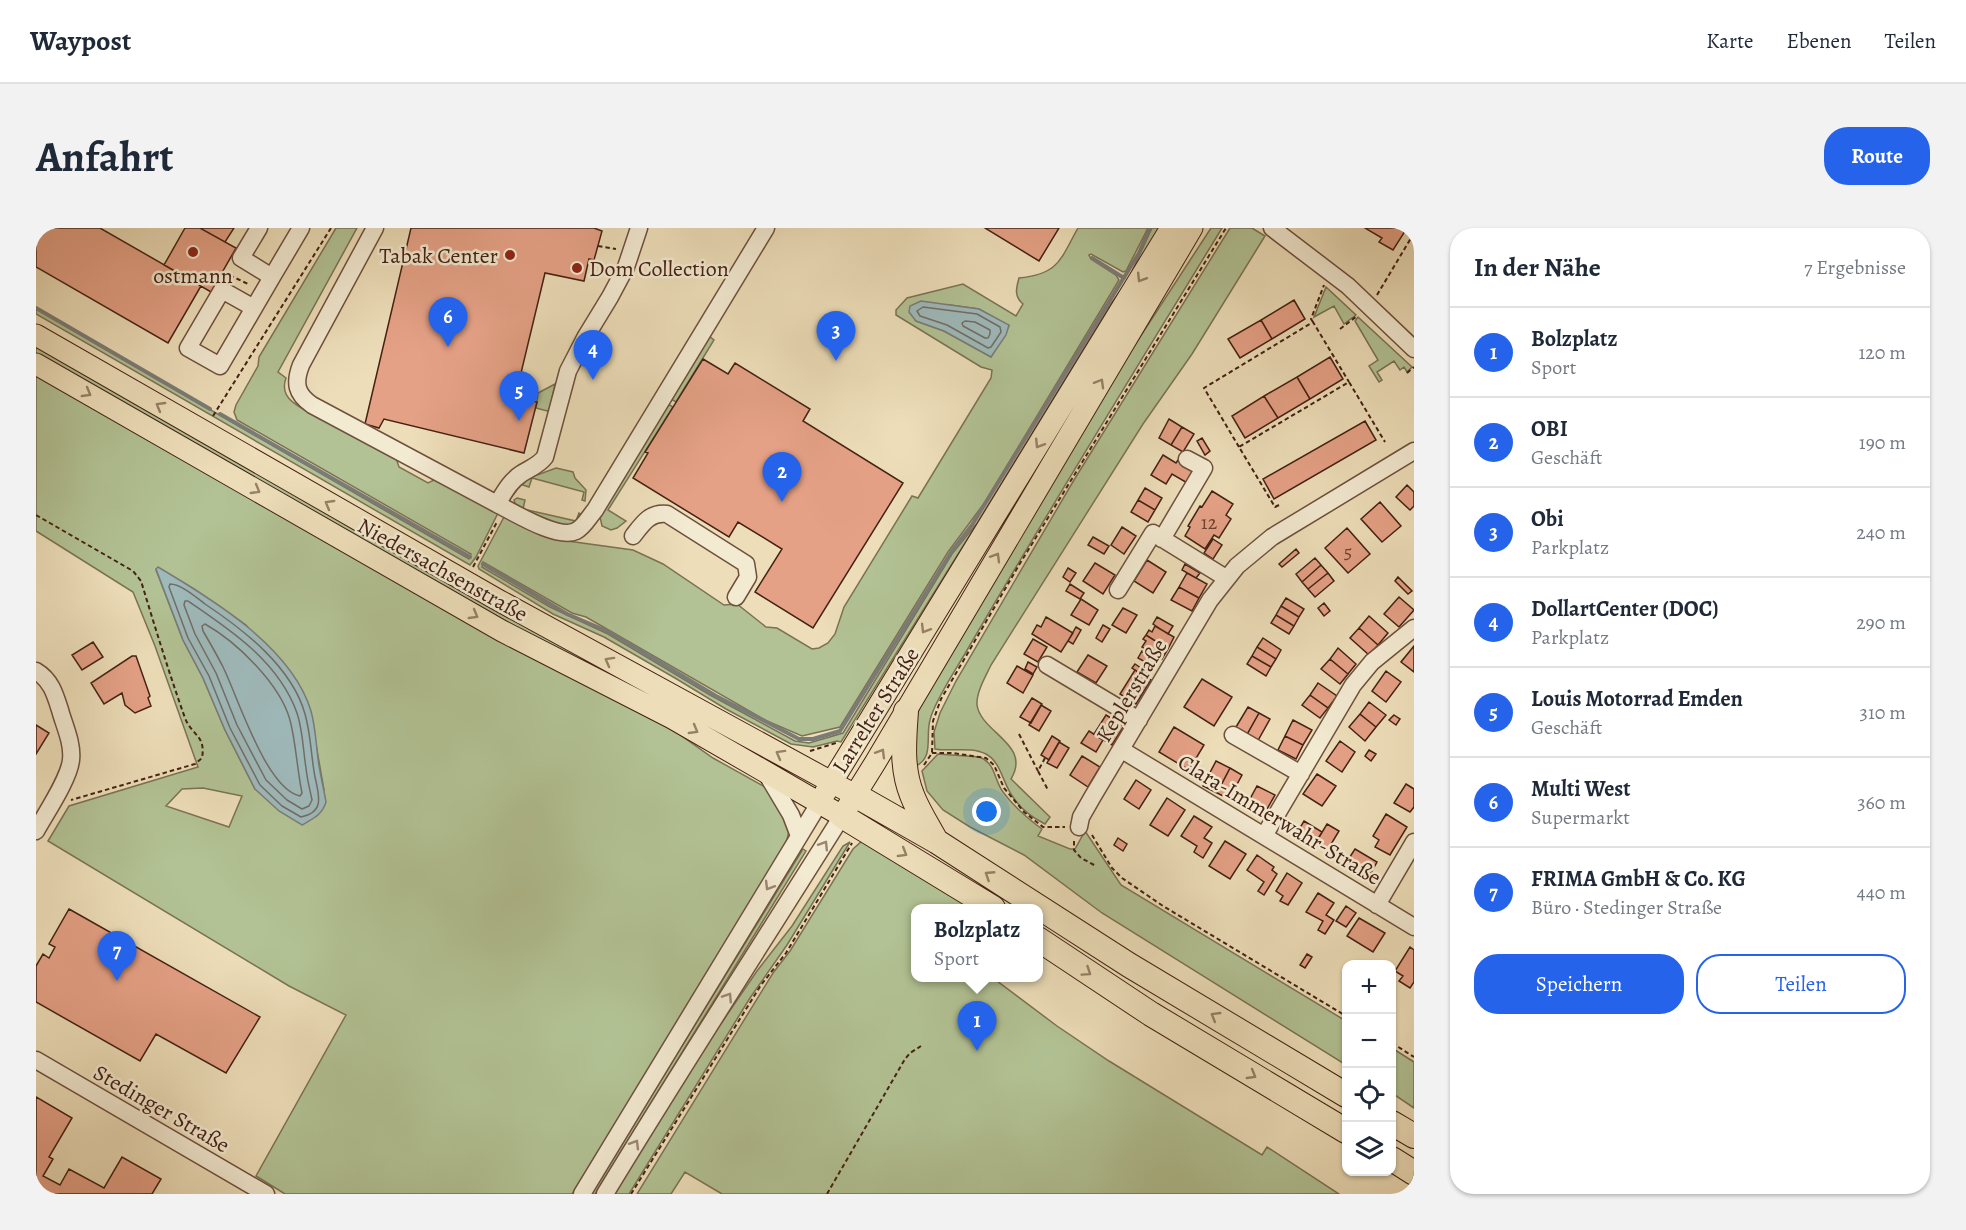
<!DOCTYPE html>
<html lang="de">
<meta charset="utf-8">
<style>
:root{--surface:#fff;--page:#f2f2f3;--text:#1f2937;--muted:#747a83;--line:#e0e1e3;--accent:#2563eb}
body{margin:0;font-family:Alegreya,serif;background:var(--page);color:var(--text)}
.controls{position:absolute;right:18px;bottom:18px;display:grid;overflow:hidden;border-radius:12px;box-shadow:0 2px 4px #0004}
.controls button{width:54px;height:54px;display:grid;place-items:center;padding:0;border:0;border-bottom:2px solid var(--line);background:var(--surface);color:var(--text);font:30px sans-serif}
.you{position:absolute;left:951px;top:584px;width:21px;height:21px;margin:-15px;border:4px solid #fff;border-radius:50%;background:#1a73e8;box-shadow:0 0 0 9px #1a73e833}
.badge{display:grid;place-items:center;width:39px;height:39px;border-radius:50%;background:var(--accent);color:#fff;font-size:20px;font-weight:700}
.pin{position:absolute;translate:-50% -50px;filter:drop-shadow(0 2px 3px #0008)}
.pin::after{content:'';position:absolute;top:32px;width:21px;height:18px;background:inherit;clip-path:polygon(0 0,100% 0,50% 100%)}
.popup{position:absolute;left:875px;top:676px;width:132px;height:78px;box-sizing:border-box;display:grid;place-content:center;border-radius:12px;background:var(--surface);filter:drop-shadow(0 2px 4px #0005);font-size:20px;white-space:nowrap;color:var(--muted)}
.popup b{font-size:22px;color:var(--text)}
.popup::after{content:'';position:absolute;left:50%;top:100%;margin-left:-12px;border:12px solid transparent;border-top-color:var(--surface)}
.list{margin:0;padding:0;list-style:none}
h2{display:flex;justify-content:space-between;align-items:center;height:78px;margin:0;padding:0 24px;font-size:26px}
h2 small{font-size:20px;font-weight:400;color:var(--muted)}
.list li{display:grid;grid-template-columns:39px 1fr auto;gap:18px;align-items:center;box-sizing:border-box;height:90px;padding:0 24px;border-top:2px solid var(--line)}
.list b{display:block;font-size:22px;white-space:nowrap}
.list p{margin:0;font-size:20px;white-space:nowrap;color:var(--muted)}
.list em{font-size:20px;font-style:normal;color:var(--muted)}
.actions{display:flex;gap:12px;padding:18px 24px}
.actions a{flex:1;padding:14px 0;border:2px solid var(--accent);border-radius:24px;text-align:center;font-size:21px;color:var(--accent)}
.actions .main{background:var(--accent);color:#fff}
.icon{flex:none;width:33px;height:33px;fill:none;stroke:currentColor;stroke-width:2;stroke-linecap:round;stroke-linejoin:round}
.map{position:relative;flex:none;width:1378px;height:966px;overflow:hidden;border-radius:24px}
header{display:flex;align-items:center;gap:36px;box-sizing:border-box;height:84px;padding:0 30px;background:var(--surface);border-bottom:2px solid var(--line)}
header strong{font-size:28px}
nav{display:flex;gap:33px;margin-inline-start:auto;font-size:21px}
.intro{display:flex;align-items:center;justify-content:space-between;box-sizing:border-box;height:144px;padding:0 36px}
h1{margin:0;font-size:42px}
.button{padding:15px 27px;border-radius:24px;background:var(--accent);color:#fff;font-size:21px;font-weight:700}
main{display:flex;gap:36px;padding:0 36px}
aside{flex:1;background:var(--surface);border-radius:24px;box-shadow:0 2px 4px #0004}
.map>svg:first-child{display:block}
.green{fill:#b2c294;stroke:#7b7254;stroke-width:1.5;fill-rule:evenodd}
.water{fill:#9eb9ba;stroke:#7a7c77;stroke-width:1.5}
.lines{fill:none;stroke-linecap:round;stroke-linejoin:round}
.shore{stroke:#716d66;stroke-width:1.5}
.stream{stroke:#7a7c77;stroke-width:4}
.building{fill:#e5a186;stroke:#442113;stroke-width:1.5}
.minor-casing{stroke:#6e503c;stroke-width:19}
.major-casing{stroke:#442113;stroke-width:23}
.highway-casing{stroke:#442113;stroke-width:26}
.path{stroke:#442113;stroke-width:2;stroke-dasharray:4.5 3;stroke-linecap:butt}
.minor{stroke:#f3ead2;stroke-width:16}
.major{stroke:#eddeb9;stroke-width:21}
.highway{stroke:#eddeb9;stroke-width:24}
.oneway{stroke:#988066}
.oneway2{stroke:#9c8672}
.poi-dot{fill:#8f2418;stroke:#f3ead2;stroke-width:2}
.labels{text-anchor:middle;stroke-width:5;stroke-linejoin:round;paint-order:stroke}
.number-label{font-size:20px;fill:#6c4130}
.poi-label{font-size:22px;fill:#442113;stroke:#f3ead2;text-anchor:end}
.street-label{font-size:22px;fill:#442113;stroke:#f3ead2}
</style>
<header>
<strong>Waypost</strong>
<nav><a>Karte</a><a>Ebenen</a><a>Teilen</a></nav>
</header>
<div class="intro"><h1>Anfahrt</h1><a class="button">Route</a></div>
<main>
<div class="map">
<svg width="1378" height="966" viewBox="0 0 1378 966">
<rect width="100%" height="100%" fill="#eddeb9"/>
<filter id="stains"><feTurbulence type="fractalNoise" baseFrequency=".00333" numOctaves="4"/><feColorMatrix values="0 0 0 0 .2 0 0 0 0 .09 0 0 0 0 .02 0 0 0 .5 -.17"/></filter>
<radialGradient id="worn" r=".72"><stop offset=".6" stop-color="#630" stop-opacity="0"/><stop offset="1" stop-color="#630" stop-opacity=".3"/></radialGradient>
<path class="green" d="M300,0H321L242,144L250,150C245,164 252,172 264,179L360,230L363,239L392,255L400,251L462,285L440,329L434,337L0,86V81L433,331L435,326L201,192L198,184L200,177L222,138L223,129Z
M1042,0H1112L1090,43L1087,44L1055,26L1053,27L1055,31L1080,47L1083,52L949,274L912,324L804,499L766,508L731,493L550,389L536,385L447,334L446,339L514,379L572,406L674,467L759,513L773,515L807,505L916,326L941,295L1074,77L1092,52L1116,0H1125L805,514L801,513L777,519L755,516L690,481L639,450L568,409L517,386L443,341L442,338L468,289L517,311L597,322L627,336L688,377L701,376L730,399L741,400L776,421L783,420L792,415L799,406L808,379L876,268L882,270L955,150L956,142L945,139L860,87V82L871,70L927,56L980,88L987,76C978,68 980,61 983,50C1023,46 1024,32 1042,0ZM914,77L943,81L973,98L955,129L908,103L880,93Z
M1175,0H1186C1100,141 1013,281 930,424C920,441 898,474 894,492C889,510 899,530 878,539L879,493L886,473L1091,129Z
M1194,0H1216L1229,8L1156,126L1107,196L955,437C950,448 940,464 941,477C945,505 996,516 975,551L1014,589L1009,596C997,590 984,580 977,569C967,556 965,534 950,526C935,518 915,524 899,521L898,504L904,485L920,453L1038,252Z
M1290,59L1320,87L1308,96L1298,78L1278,89Z
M1322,89L1376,139L1371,144L1368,139L1364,142L1358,133L1341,144L1346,152L1343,154L1333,138L1342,132L1319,93Z
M673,108L678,112L640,174L635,171Z
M0,117L497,403L589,450L664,491L492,408L0,125Z
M0,144L623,492L677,530L729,559L743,574L753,603L749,620L536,966H249L220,948L310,787L253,758L12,613L33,578L162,539L119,418L97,364L0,303ZM122,340L158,361L210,397L274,482L288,562L219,561L189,502L167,450L147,412L120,342ZM167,560L206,568L193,599L130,578L146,561Z
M519,156L514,181L511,183L500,180L502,165Z
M632,176L637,179L572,282L590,293L581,300L575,302L566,298L564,289Z
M520,240L537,244L539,250L550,262L549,273L546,272L548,264L496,250L493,259L487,257L490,251Z
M481,270L489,272L487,281L540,293L543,285L547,288L536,298L523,299L480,278L478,272Z
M902,526L944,529C960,536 958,552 967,564C978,579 991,590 1006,601L1002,608L1034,621H1039L1049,603L1085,657L1310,793V837L1066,685L988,627L934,599L907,582L891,563L886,543Z
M826,613L931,672L926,680H880V750H957L1021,798L1073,833L1226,927L1231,919L1303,966H686L649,944L635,966H601L737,745L754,723L817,621Z
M814,614L751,717L714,770L593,966H578L656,838L721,743L756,698L807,618Z
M767,621L770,623L559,966H555Z
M1356,820L1378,834V880L1356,865Z"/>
<path class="water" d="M885,73L943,81L973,97L970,107L955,129L908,103L880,93L873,84L874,78Z
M122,339C176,371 256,419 275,483C280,501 280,519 283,538C285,550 288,562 290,574C286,587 278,590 266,597L243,583L219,561L189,502L167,450L147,412L120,341Z"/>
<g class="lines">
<path class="shore" d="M887,79L941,86L964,99L965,104L955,119L952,120L911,97L884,88L881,83Z
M929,93L939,94L954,102V106L952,110H949L927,98L926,95Z
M134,356C145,356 160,369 169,376C208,402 256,439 269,486C275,507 275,528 279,549C283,568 289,584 265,589L246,578L224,557L194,500L173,448L152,410L133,359Z
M149,373H152C195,402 243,434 261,485C267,503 267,522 270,540C271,551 274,562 276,572L273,578L266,581L251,572L230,552L201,497L180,445L159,406L148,377Z
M169,396C201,414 244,456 254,492C260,515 261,541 266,565L264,568C230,561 202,469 187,439C181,427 174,415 167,403L166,398Z"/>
<path class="stream" d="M1056,30L1088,50
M0,80L174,181
M184,186L434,329
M447,336L531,386L573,404L680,468L763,511H777L804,503L916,323L936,297L1103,25L1114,0"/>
</g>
<path class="building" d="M0,0H64L165,58L132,115L0,39Z
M149,0H164L200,20L175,64L128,37Z
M164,0H198L189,14Z
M375,0H558L566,3L558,32L553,31L548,53L509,45L485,145L493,147L487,171L501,174L488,225L348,191L343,200L329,196Z
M949,0H1023L1003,33Z
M1329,0H1371L1357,22L1343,14L1346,10Z
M1258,72L1269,91L1236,111L1225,92Z
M1225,92L1236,111L1204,130L1192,111Z
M1294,129L1307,151L1274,171L1261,149Z
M667,131L692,146L699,135L774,181L767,193L867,255L777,400L719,364L746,321L702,294L693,309L597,250L612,225L609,224Z
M1261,149L1274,171L1242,190L1228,168Z
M1228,168L1242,190L1209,210L1196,188Z
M1133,191L1146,199L1135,217L1123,210Z
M1329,193L1340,212L1238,271L1227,251Z
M1146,199L1158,206L1147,224L1135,217Z
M1166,210L1174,223L1169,227L1161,213Z
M1127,227L1140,235L1142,232L1161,243L1153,256L1136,246L1130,256L1115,247Z
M1371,257L1378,264V278L1374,282L1360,269Z
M1109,260L1126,270L1119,282L1102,272Z
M1176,263L1197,276L1190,287L1195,291L1183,310L1178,307L1169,321L1149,308L1154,299L1152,298L1164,278L1166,279Z
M1102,272L1119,282L1112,294L1095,284Z
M1344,274L1365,298L1346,314L1325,291Z
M1086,299L1100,308L1088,326L1075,317Z
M1311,300L1334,326L1312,345L1289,320Z
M1057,309L1073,318L1068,326L1052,317Z
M1177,311L1186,317L1177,331L1168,325Z
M1260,321L1263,325L1246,339L1243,336Z
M1279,330L1285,337L1266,354L1260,346Z
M1111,332L1130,344L1117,365L1098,353Z
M1059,335L1079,347L1067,366L1047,353Z
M1149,336L1164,345L1160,350L1146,342Z
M1285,337L1292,345L1272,361L1266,354Z
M1032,340L1040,345L1034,354L1027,349Z
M1151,345L1171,356L1163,370L1143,359Z
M1292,345L1298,353L1279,369L1272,361Z
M1362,349L1376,363L1372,366L1359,353Z
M1034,356L1048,365L1044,371L1030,363Z
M1143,359L1163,370L1156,383L1135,372Z
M1363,369L1378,382L1363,399L1348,386Z
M1250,370L1268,381L1263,389L1245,378Z
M1045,371L1062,382L1053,397L1035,387Z
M1288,375L1294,383L1288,388L1282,380Z
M1245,378L1263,389L1258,398L1240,387Z
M1087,380L1101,387L1090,405L1076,397Z
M1240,387L1258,398L1253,406L1235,395Z
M1333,388L1352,405L1342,417L1323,400Z
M1010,389L1037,405L1025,424L996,406L1001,397L1005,399Z
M1121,389L1137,398L1132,406L1117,396Z
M1067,397L1074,401L1066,414L1060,410Z
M1119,398L1138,409L1132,421L1110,407L1113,402L1116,404Z
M1040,399L1045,402L1037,416L1032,413Z
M1323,400L1342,417L1333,427L1314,410Z
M1110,407L1132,421L1126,431L1106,419L1110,413L1107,411Z
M1227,410L1245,422L1240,431L1221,419Z
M997,411L1011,419L1002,434L988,426Z
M57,414L67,429L46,442L36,427Z
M1378,418V444L1365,434Z
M1221,419L1240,431L1235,439L1216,428Z
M1302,420L1320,436L1312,446L1294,431Z
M1106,423L1120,431L1116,438L1102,430Z
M1052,427L1071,438L1060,455L1041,444Z
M96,428H100L114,468L112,470L115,478L99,485L89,477L86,465L68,476L55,455Z
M1216,428L1235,439L1230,448L1211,436Z
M1294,431L1312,446L1304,456L1285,441Z
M992,434L1001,439L997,446L989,441Z
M1099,436L1114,446L1111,450L1096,440Z
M981,438L997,447L987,465L971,455Z
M1099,442L1115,452L1100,476L1084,466Z
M1350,443L1365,454L1350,474L1336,463Z
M1166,451L1196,469L1178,498L1148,479Z
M1282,455L1301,468L1292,480L1274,467Z
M1274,467L1292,480L1284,490L1266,477Z
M996,470L1006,476L995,495L984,489Z
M1333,474L1350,487L1340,499L1324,486Z
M1005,477L1015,483L1003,503L993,497Z
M1212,479L1223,485L1209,510L1197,504Z
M1223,485L1234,491L1220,516L1209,510Z
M1324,486L1340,499L1329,513L1313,499Z
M1070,487L1088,498L1076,517L1058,506Z
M1358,487L1364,491L1360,497L1353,492Z
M1257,492L1276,502L1267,517L1249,508Z
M0,497L13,505L0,526Z
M1138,499L1168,517L1153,542L1123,524Z
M1053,503L1067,512L1060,524L1045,515Z
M1016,508L1024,513L1013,532L1005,527Z
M1249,508L1267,517L1260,531L1242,522Z
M1304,513L1319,524L1306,544L1290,533Z
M1023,514L1033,520L1021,540L1011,535Z
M1333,522L1340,526L1335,533L1329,528Z
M1046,528L1064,539L1052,559L1034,547Z
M1180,533L1194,540L1181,565L1167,558Z
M1194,540L1206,547L1193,571L1181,565Z
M1281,546L1300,558L1286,578L1267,566Z
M1100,552L1115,562L1103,581L1088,571Z
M1370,556L1378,561V579L1374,584L1358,575Z
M1221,558L1239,567L1226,590L1209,580Z
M1131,570L1149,582L1132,608L1114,597Z
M1350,586L1371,599L1354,627L1339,619L1343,612L1337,608Z
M1158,588L1176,599L1168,610L1176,615L1167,630L1158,624L1161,618L1145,608Z
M1268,593L1286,604L1276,621L1258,610Z
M1291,596L1303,603L1291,623L1279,616Z
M1082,610L1091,616L1087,623L1078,617Z
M1189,613L1210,626L1194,651L1173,638Z
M1319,621L1341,634L1331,652L1308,638Z
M1221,627L1238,639L1236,642L1241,646L1228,667L1222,663L1228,654L1211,642Z
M1251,645L1266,655L1252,677L1244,673L1247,668L1240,663Z
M1282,665L1298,675L1290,687L1298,692L1289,706L1282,702L1287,693L1270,684Z
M1310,678L1320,685L1310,699L1300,693Z
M33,681L224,789L190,845L120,806L104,833L0,774V738L7,726L13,730L19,719L13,716Z
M1323,690L1349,705L1337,724L1311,708Z
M1374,719L1378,722V754L1374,760L1363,753L1367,748L1359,743Z
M1271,726L1276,729L1269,740L1264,737Z
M0,869L36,890L13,929L17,931L7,948L24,957L33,941L68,960L86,929L125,951L116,966H0Z"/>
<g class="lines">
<g class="minor-casing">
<path id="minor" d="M223,0L205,30L236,49L265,0
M339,0L265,137C258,155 260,166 276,177L461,276
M603,0L590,39L574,69L549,110L532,143L509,229C502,238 494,240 485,246C474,253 468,265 461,276C479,285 522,312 540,303C548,299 553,289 559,282L730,0
M1236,0L1312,58L1378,121
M218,80L186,62L152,120L184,138L236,49
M597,308C607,295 614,284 631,286L710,336L712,349L700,369
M1126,311L1168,240L1151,231
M1082,362L1117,305L1190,350
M1011,437L1103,492
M0,443C15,452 19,466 24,482C28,497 37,515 35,532C33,551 10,585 0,603
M1197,507L1265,546
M1086,522L1378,699
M730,545L755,587L763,608
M1043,599L1045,589L1057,568L1174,372L1201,338L1236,309L1378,223
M1228,608L1317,457L1336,434L1378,400
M1341,677L1378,614
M0,832L230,966
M546,966L784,574
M569,966C646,839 727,714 806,588"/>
</g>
<g class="major-casing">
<path id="major" d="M0,107L462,372L819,567
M0,136L466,403L636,490L806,588L839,535L1156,0
M789,565L1135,0"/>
</g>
<g class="highway-casing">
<path id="highway" d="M870,483C868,512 865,540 876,567C882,583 892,598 900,613
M819,567L900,613L1093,737L1310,867
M806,588L957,680
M1002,711L1115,786L1310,903
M1356,895L1378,908
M1356,931L1378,945"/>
</g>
<path class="path" d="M562,18L580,21
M187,44L214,57
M1341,67L1378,5
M1277,94L1275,91L1288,57
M1304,101L1321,88
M1371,145L1378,139
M177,188L295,0
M1203,219L1168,160L1277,94L1313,154
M1243,277L1239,279L1203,219L1313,154L1349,214
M0,287L97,343L105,353C119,399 133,445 149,490C156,508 170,507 166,530L159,536L35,572
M437,339L461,294
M983,506L1002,543
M774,523L800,515
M896,525H916L950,530L958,537L968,560L988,584L1007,599H1029
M1009,530L1002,543L1012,562
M888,537L896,525L897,493L905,471L983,337L1190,0
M1056,607L1076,640L1086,650L1127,678L1310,788
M1038,613V622L1045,630L1060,638
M1356,815L1378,829
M595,966L725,757L750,725L816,615
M791,966L869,831L874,825L885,818"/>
<use href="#minor" class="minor"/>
<use href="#major" class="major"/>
<use href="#highway" class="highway"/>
</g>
<defs><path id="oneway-chevron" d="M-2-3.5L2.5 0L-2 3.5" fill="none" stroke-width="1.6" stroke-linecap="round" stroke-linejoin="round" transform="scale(1.5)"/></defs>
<g class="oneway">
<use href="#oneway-chevron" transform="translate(1105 50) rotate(122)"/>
<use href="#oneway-chevron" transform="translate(1064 155) rotate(-60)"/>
<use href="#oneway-chevron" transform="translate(51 165) rotate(30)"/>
<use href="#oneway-chevron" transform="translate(124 178) rotate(-150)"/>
<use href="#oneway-chevron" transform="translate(1003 216) rotate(122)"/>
<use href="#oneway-chevron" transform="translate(220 262) rotate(30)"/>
<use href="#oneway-chevron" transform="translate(293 276) rotate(-150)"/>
<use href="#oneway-chevron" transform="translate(960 329) rotate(-59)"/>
<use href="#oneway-chevron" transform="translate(438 387) rotate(30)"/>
<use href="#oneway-chevron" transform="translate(889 401) rotate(121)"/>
<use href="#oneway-chevron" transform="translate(573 433) rotate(-151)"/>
<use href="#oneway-chevron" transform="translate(658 502) rotate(30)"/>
<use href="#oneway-chevron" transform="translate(845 525) rotate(-59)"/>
<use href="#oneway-chevron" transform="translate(744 526) rotate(-151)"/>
<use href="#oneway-chevron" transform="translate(867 625) rotate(31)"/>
<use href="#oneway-chevron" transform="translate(953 647) rotate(-147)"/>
<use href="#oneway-chevron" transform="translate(1051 744) rotate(34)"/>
<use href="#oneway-chevron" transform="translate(1179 788) rotate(-149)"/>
<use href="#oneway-chevron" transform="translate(1216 847) rotate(30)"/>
</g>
<g class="oneway2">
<use href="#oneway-chevron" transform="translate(788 617) rotate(-58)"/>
<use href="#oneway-chevron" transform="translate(733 658) rotate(121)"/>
<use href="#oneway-chevron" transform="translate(692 769) rotate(-57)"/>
<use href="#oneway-chevron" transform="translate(599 916) rotate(-59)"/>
</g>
<g class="poi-dot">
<circle cx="157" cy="24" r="6"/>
<circle cx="474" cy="27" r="6"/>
<circle cx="541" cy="40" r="6"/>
</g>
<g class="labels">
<g class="number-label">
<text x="1173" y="301">12</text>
<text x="1312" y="330">5</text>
</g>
<g class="poi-label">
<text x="462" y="35">Tabak Center</text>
<text x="553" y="48" text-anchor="start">Dom Collection</text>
<text x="157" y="55" text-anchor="middle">ostmann</text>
</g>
<g class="street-label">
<text transform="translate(407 341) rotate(29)" y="8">Niedersachsenstraße</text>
<text transform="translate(1095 462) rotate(-59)" y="8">Keplerstraße</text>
<text transform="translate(839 482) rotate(-58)" y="8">Larrelter Straße</text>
<text transform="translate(1244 591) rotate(31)" y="8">Clara-Immerwahr-Straße</text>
<text transform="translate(126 880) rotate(30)" y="8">Stedinger Straße</text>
</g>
</g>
<rect width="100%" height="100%" filter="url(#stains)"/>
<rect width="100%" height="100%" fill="url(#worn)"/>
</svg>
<div class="controls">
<button>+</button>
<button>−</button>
<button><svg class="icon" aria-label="locate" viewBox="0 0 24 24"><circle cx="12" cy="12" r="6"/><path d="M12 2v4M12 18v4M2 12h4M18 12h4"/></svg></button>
<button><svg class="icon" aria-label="layers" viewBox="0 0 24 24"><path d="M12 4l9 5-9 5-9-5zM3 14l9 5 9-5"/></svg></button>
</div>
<div class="you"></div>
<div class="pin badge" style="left:941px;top:823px">1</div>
<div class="popup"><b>Bolzplatz</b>Sport</div>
<div class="pin badge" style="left:746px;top:274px">2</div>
<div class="pin badge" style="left:800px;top:133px">3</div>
<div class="pin badge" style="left:557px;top:152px">4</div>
<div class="pin badge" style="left:483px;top:193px">5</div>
<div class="pin badge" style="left:412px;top:119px">6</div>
<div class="pin badge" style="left:81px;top:753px">7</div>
</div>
<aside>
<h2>In der Nähe<small>7 Ergebnisse</small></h2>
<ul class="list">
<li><span class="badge">1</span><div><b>Bolzplatz</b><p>Sport</p></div><em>120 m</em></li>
<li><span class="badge">2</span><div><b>OBI</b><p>Geschäft</p></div><em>190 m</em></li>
<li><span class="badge">3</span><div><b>Obi</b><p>Parkplatz</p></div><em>240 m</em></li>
<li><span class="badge">4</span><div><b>DollartCenter (DOC)</b><p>Parkplatz</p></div><em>290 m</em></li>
<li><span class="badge">5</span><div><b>Louis Motorrad Emden</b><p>Geschäft</p></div><em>310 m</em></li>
<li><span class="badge">6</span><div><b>Multi West</b><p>Supermarkt</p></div><em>360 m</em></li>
<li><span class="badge">7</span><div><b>FRIMA GmbH &amp; Co. KG</b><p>Büro · Stedinger Straße</p></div><em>440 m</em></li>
</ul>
<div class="actions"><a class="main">Speichern</a><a>Teilen</a></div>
</aside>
</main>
